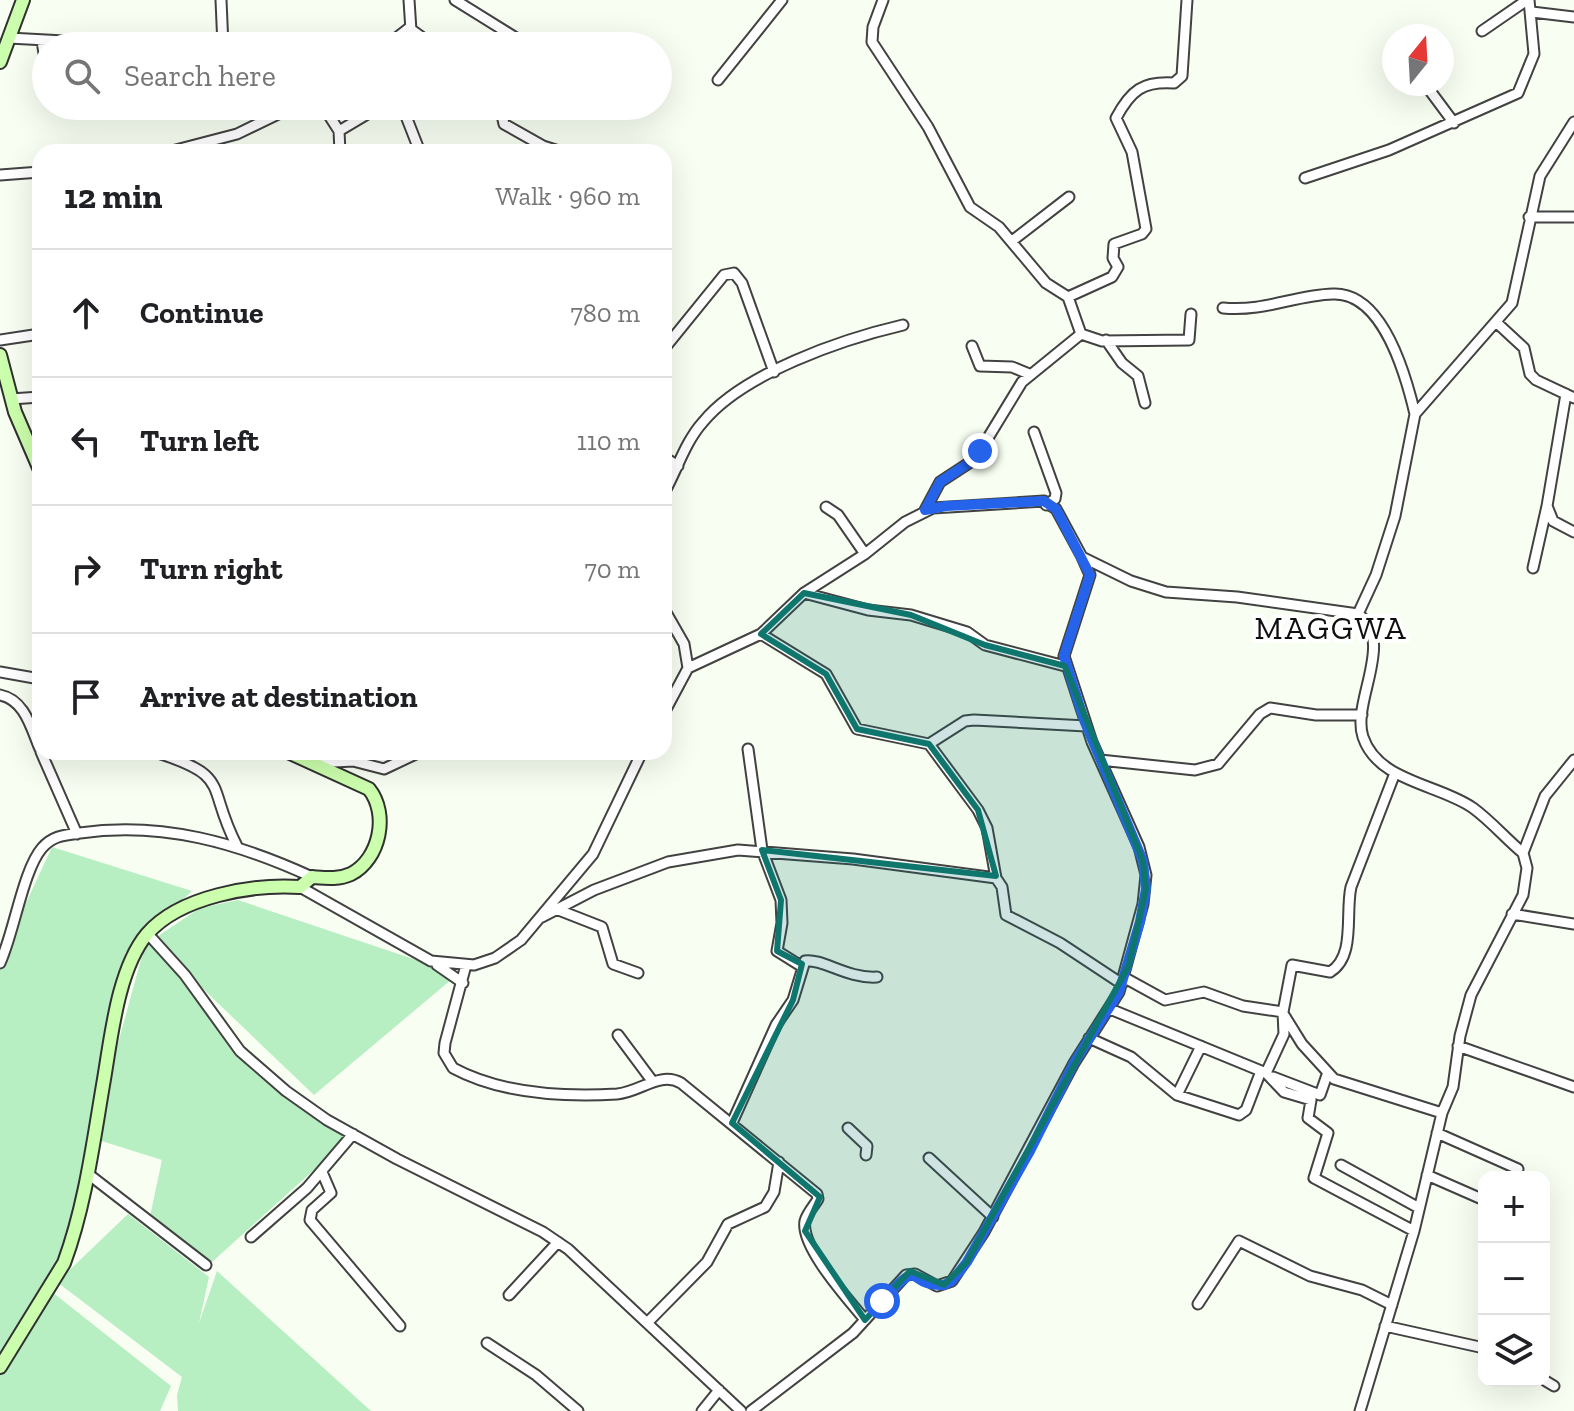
<!DOCTYPE html>
<meta charset="utf-8">
<style>
:root{--surface:#fff;--page:#f6f6f6;--text:#202124;--muted:#757577;--line:#e0e0e0}
body{margin:0;font-family:"Zilla Slab",serif;background:var(--page);color:var(--text)}
.controls{position:absolute;right:24px;bottom:24px;display:grid;overflow:hidden;border-radius:16px;box-shadow:0 8px 32px #0002}
.controls button{width:72px;height:72px;display:grid;place-items:center;padding:0;border:0;border-bottom:2px solid var(--line);background:var(--surface);color:var(--text);font:40px sans-serif}
.compass{position:absolute;left:1382px;top:24px;width:72px;height:72px;border-radius:50%;background:var(--surface);box-shadow:0 8px 32px #0002;rotate:18deg}
.stop{position:absolute;width:24px;height:24px;margin:-18px;border:6px solid #2563eb;border-radius:50%;background:#fff}
.stop.end{background:#2563eb;border-color:#fff;box-shadow:0 2px 8px #0008}
.list{margin:0;padding:0;list-style:none}
h2{display:flex;justify-content:space-between;align-items:center;height:104px;margin:0;padding:0 32px;font-size:34px}
h2 small{font-size:26px;font-weight:400;color:var(--muted)}
.list li{display:grid;grid-template-columns:52px 1fr auto;gap:24px;align-items:center;box-sizing:border-box;height:128px;padding:0 32px;border-top:2px solid var(--line)}
.list b{display:block;font-size:30px;white-space:nowrap}
.list em{font-size:26px;font-style:normal;color:var(--muted)}
.icon{flex:none;width:44px;height:44px;fill:none;stroke:currentColor;stroke-width:2;stroke-linecap:round;stroke-linejoin:round}
.map{position:relative;flex:none;width:1574px;height:1411px;overflow:hidden}
.search{position:absolute;background:var(--surface);box-shadow:0 8px 32px #0002;left:32px;top:32px;width:640px;height:88px;display:flex;align-items:center;gap:20px;box-sizing:border-box;padding:0 28px;border-radius:44px;color:var(--muted);font-size:30px}
.panel{position:absolute;background:var(--surface);box-shadow:0 8px 32px #0002;left:32px;top:144px;width:640px;height:616px;border-radius:24px}
.map>svg:first-child{display:block}
.green{fill:#b7eec2}
.lines{fill:none;stroke-linecap:round;stroke-linejoin:round}
.street-casing{stroke:#424242;stroke-width:13}
.secondary-casing{stroke:#313131;stroke-width:16}
.street{stroke:#fff;stroke-width:9}
.secondary{stroke:#ccffad;stroke-width:12}
.route{stroke:#2563eb;stroke-width:10}
.marked{fill:#0f766e;fill-opacity:0.2;stroke:#0f766e;stroke-width:6;stroke-linejoin:round}
.labels{text-anchor:middle;stroke-width:8;stroke-linejoin:round;paint-order:stroke}
.quarter-label{font-size:32px;letter-spacing:2px;fill:#0f0f0f;stroke:#fff}
</style>
<div class="map">
<svg width="1574" height="1411" viewBox="0 0 1574 1411">
<rect width="100%" height="100%" fill="#f8fff2"/>
<path class="green" d="M52,847L192,891L125,953L70,1244L0,1362V959Z
M238,900L458,974L314,1095L154,942L228,1043L348,1139L212,1262L149,1221L162,1160L92,1138L148,934L152,940L200,908Z
M128,1214L209,1277L199,1323L217,1271L371,1411H178L177,1395L182,1377L57,1282Z
M52,1292L171,1386L160,1411H0V1375Z"/>
<g class="lines">
<g class="street-casing">
<path id="street" d="M221,0L223,46
M409,0L412,46
M455,0L529,46
M883,0L873,27L872,42L928,127L970,207L999,227L1046,283L1068,297L1081,334L1102,341L1189,340L1191,314
M1532,12L1574,17
M409,28L434,46
M1482,31L1527,0
M9,38L156,46
M42,41L46,66
M386,46L409,28
M718,80L782,0
M1425,84L1454,123
M323,106L339,131L340,152
M402,106L420,152
M500,106L504,124L543,146L562,152
M339,131L381,106
M168,152L237,134L295,106
M0,175L40,172
M1305,178L1389,150L1518,93L1534,54L1529,0
M1529,217H1574
M1012,241L1069,197
M1068,297L1112,277L1118,267L1113,258L1114,244L1142,234L1146,229L1132,152L1116,118C1131,90 1143,81 1174,83L1182,76L1187,0
M1223,308C1265,312 1295,295 1333,294C1383,292 1406,376 1415,414
M1497,323L1524,348L1530,374L1536,380L1574,398
M0,340L40,334
M1106,340L1122,363L1138,376L1145,403
M972,346L980,366L1012,367L1029,374
M664,349L724,275L734,273L742,283L774,372
M1566,394L1547,506L1553,521L1574,532
M11,399L40,397
M1034,432L1056,493L1055,499L1046,505
M664,457L678,466
M664,493C677,470 685,442 703,422C743,373 843,339 903,325
M826,507L838,515L865,554L905,522L933,508L1044,501L1056,509L1082,557L1131,581L1166,592L1237,597L1358,614
M925,510L940,482L969,463L980,451L1022,382L1081,334
M1533,568L1547,506
M804,593L868,610L911,615L967,632L985,645L1065,666
M664,609L684,644L688,668
M761,634L826,674L857,729L929,744L978,810L987,828L996,878
M0,672L40,679
M0,695C25,700 31,728 40,749
M664,713L688,668L761,634L804,593L865,554
M929,744L965,721L974,720L1086,726
M748,749L762,850L781,900L782,923L777,951L801,966
M41,752L77,834
M155,752C233,777 205,784 237,846
M1100,760L1195,770L1218,764L1260,714L1270,708L1316,715H1362
M316,763L353,761L384,769L420,752
M1523,853C1506,839 1491,821 1473,808C1439,784 1378,782 1363,737C1351,702 1396,641 1358,614L1376,575L1395,516L1415,414L1512,303L1540,176L1574,122
M300,887L431,961L474,965L495,958L521,940L593,854L642,752
M556,909L602,927L613,964L638,973
M1512,914L1574,924
M542,917L594,890L668,862L738,850L853,859L996,878L1002,887L1006,915L1060,943L1122,984
M148,934L185,975L240,1051L286,1091L327,1120L397,1159L543,1232L568,1249L741,1411
M0,963C14,933 23,870 42,848C53,835 66,835 80,833C162,821 238,843 312,877
M437,965L463,983
M466,965L445,1043L444,1053L453,1068C501,1094 564,1097 617,1094C640,1092 660,1071 681,1083L817,1194L818,1199C814,1206 807,1213 805,1221C800,1247 849,1300 865,1320
M1125,978L1165,1000L1204,992L1243,1006L1283,1012
M1110,1009L1266,1073L1284,1092L1311,1100L1308,1118L1328,1133L1314,1178L1414,1231
M1284,1015L1302,1044L1334,1079L1442,1113
M618,1035L653,1082
M1089,1038L1131,1057L1177,1095L1239,1115L1246,1110L1261,1071
M1458,1046L1574,1087
M1266,1073L1284,1034L1283,1012L1292,965L1330,972C1356,957 1345,913 1351,887L1395,773
M1273,1077L1320,1095L1327,1075
M1177,1095L1201,1046
M732,1123L776,1025L793,1000L805,961C822,958 847,979 877,977
M848,1128L867,1146L866,1155
M1437,1133L1518,1169
M929,1158L993,1217
M1341,1165L1419,1208
M322,1172L331,1193L312,1210L310,1220L400,1326
M87,1173L206,1265
M1427,1175L1484,1200
M251,1237L307,1188L353,1134
M509,1295L558,1242
M1198,1304L1239,1241L1310,1276L1362,1290L1392,1305
M647,1323L707,1262L728,1224L765,1207L774,1192L779,1162
M1385,1326L1484,1348
M487,1343L536,1375L578,1411
M1544,1380L1554,1386
M702,1411L719,1390
M751,1411L853,1333L906,1275L915,1274L937,1286L952,1281L984,1232L1074,1063L1119,992L1143,904L1146,875L1139,847L1092,742L1064,656L1090,575L1082,557
M1360,1411L1414,1231L1442,1113L1453,1087L1460,1036L1471,995L1523,895L1527,868L1523,853L1545,796L1574,760"/>
</g>
<g class="secondary-casing">
<path id="secondary" d="M0,62L23,0
M0,355L15,412L40,470
M0,1367L64,1263C85,1206 93,1144 103,1085C111,1040 117,970 147,934C180,896 253,884 300,887L312,877C325,878 338,880 351,874C380,859 389,814 369,789L288,752"/>
</g>
<use href="#street" class="street"/>
<use href="#secondary" class="secondary"/>
</g>
<g class="lines">
<path class="route" d="M882,1301C925,1254 904,1287 944,1285L952,1281L967,1262L1030,1151L1074,1063L1119,992L1140,922L1146,889L1143,861L1084,720L1064,656L1090,575L1056,509L1044,501L946,506L925,510L940,482L969,463L980,451"/>
</g>
<path class="marked" d="M804,593L911,615L985,645L1065,666L1143,861L1146,889L1129,965L967,1262L944,1285L910,1271L865,1320L805,1231L820,1197L732,1123L793,1000L802,964L777,951L781,900L762,850L996,876L978,810L929,744L857,729L826,674L761,634Z"/>
<g class="labels">
<g class="quarter-label">
<text x="1331" y="639">MAGGWA</text>
</g>
</g>
</svg>
<div class="controls">
<button>+</button>
<button>−</button>
<button><svg class="icon" aria-label="layers" viewBox="0 0 24 24"><path d="M12 4l9 5-9 5-9-5zM3 14l9 5 9-5"/></svg></button>
</div>
<svg class="compass" viewBox="-18 -18 36 36"><path d="M0-13l5 13h-10z" fill="#e53935"/><path d="M0 13l5-13h-10z" fill="#757577"/></svg>
<div class="stop" style="left:882px;top:1301px"></div>
<div class="stop end" style="left:980px;top:451px"></div>
<div class="search"><svg class="icon" aria-label="search" viewBox="0 0 24 24"><circle cx="10" cy="10" r="6"/><path d="M15 15l6 6"/></svg>Search here</div>
<section class="panel">
<h2>12 min<small>Walk · 960 m</small></h2>
<ul class="list">
<li><svg class="icon" aria-label="ahead" viewBox="0 0 24 24"><path d="M12 20V5M6 11l6-6 6 6"/></svg><div><b>Continue</b></div><em>780 m</em></li>
<li><svg class="icon" aria-label="left" viewBox="0 0 24 24"><path d="M17 20v-9H6M10 6l-5 5 5 5"/></svg><div><b>Turn left</b></div><em>110 m</em></li>
<li><svg class="icon" aria-label="right" viewBox="0 0 24 24"><path d="M7 20v-9h11M14 6l5 5-5 5"/></svg><div><b>Turn right</b></div><em>70 m</em></li>
<li><svg class="icon" aria-label="arrive" viewBox="0 0 24 24"><path d="M6 21V4h12l-3 4 3 4H6"/></svg><div><b>Arrive at destination</b></div></li>
</ul>
</section>
</div>
